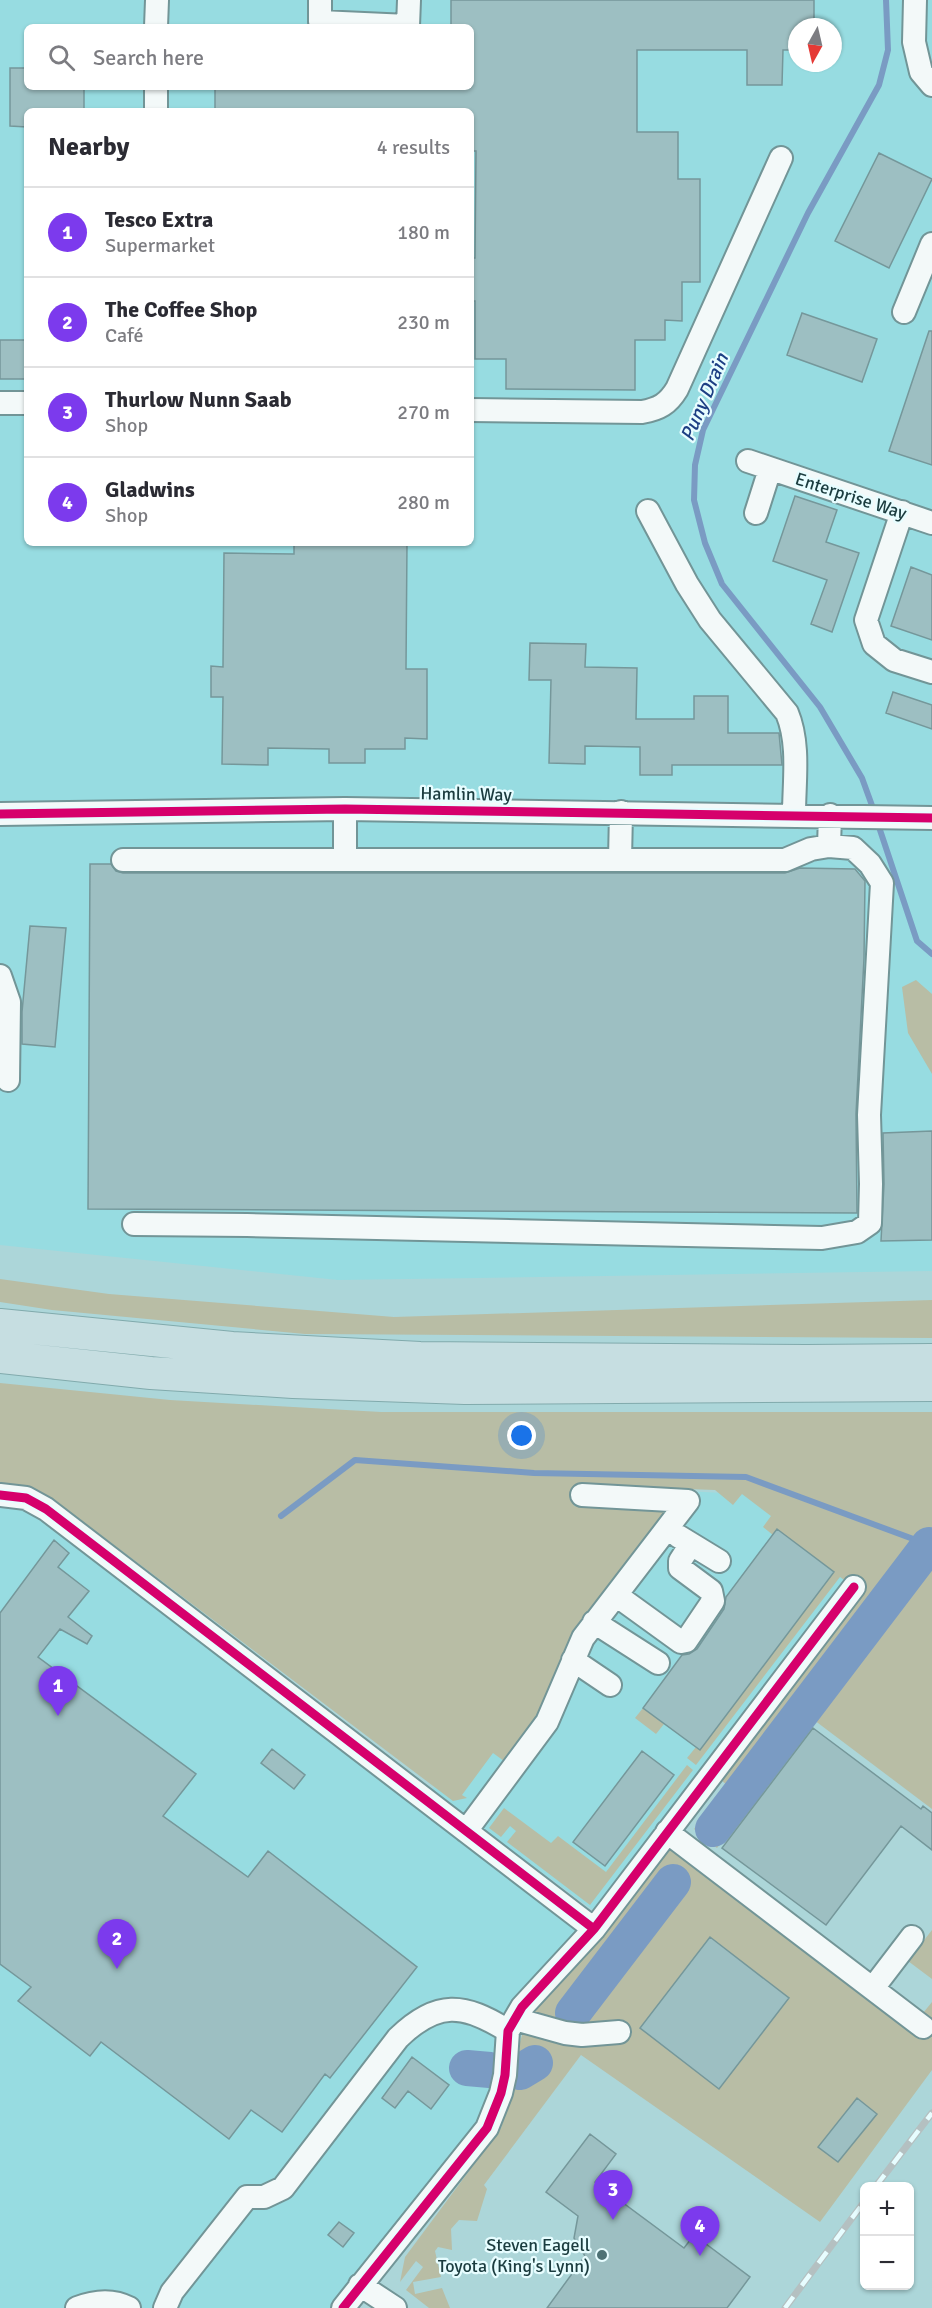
<!DOCTYPE html>
<meta charset="utf-8">
<style>
:root{--surface:#fff;--page:#f2f2f3;--text:#2b2b33;--muted:#7c7c81;--line:#e1e1e2;--accent:#7c3aed}
body{margin:0;font-family:Signika,sans-serif;background:var(--page);color:var(--text)}
.controls{position:absolute;right:18px;bottom:18px;display:grid;overflow:hidden;border-radius:9px;box-shadow:0 2px 4px #0004}
.controls button{width:54px;height:54px;display:grid;place-items:center;padding:0;border:0;border-bottom:2px solid var(--line);background:var(--surface);color:var(--text);font:30px sans-serif}
.compass{position:absolute;left:788px;top:18px;width:54px;height:54px;border-radius:50%;background:var(--surface);box-shadow:0 2px 4px #0004;rotate:188deg}
.you{position:absolute;left:522px;top:1436px;width:21px;height:21px;margin:-15px;border:4px solid #fff;border-radius:50%;background:#1a73e8;box-shadow:0 0 0 9px #1a73e833}
.badge{display:grid;place-items:center;width:39px;height:39px;border-radius:50%;background:var(--accent);color:#fff;font-size:20px;font-weight:700}
.pin{position:absolute;translate:-50% -50px;filter:drop-shadow(0 2px 3px #0008)}
.pin::after{content:'';position:absolute;top:32px;width:21px;height:18px;background:inherit;clip-path:polygon(0 0,100% 0,50% 100%)}
.list{margin:0;padding:0;list-style:none}
h2{display:flex;justify-content:space-between;align-items:center;height:78px;margin:0;padding:0 24px;font-size:26px}
h2 small{font-size:20px;font-weight:400;color:var(--muted)}
.list li{display:grid;grid-template-columns:39px 1fr auto;gap:18px;align-items:center;box-sizing:border-box;height:90px;padding:0 24px;border-top:2px solid var(--line)}
.list b{display:block;font-size:22px;white-space:nowrap}
.list p{margin:0;font-size:20px;white-space:nowrap;color:var(--muted)}
.list em{font-size:20px;font-style:normal;color:var(--muted)}
.icon{flex:none;width:33px;height:33px;fill:none;stroke:currentColor;stroke-width:2;stroke-linecap:round;stroke-linejoin:round}
.map{position:relative;flex:none;width:932px;height:2308px;overflow:hidden}
.search{position:absolute;background:var(--surface);box-shadow:0 2px 4px #0004;left:24px;top:24px;width:450px;height:66px;display:flex;align-items:center;gap:15px;box-sizing:border-box;padding:0 21px;border-radius:9px;color:var(--muted);font-size:22px}
.panel{position:absolute;background:var(--surface);box-shadow:0 2px 4px #0004;left:24px;top:108px;width:450px;height:438px;border-radius:9px}
.map>svg:first-child{display:block}
.built{fill:#97dce1;fill-rule:evenodd}
.green{fill:#b8bda5}
.lines{fill:none;stroke-linecap:round;stroke-linejoin:round}
.stream{stroke:#7a9bc3;stroke-width:6}
.river{stroke:#7a9bc3;stroke-width:36}
.building{fill:#9dbfc2;stroke:#75979a;stroke-width:1.5}
.minor-casing{stroke:#729597;stroke-width:26}
.highway-casing{stroke:#81aaac;stroke-width:34}
.minor{stroke:#f3f9f9;stroke-width:22}
.highway{stroke:#c6dee1;stroke-width:32}
.rail-casing{stroke:#b4c0c1;stroke-width:7}
.rail{stroke:#e7fdff;stroke-width:4.5;stroke-dasharray:14;stroke-linecap:butt}
.cycleway-casing{stroke:#e7fdff;stroke-width:13}
.cycleway{stroke:#d6006c;stroke-width:9}
.poi-dot{fill:#4e7275;stroke:#e7fdff;stroke-width:2}
.labels{text-anchor:middle;stroke-width:4.5;stroke-linejoin:round;paint-order:stroke}
.street-label{font-size:18px;fill:#1b3c3f;stroke:#e7fdff}
.poi-label{font-size:18px;fill:#1b3c3f;stroke:#e7fdff;text-anchor:end}
.water-label{font-size:20px;font-style:italic;fill:#1d3f84;stroke:#e7fdff}
</style>
<div class="map">
<svg width="932" height="2308" viewBox="0 0 932 2308">
<rect width="100%" height="100%" fill="#acd6d9"/>
<path class="built" d="M0,0H932V1271L338,1280L0,1245ZM27,27H471V87H27ZM797,27H833V63H797ZM27,111H471V543H27Z
M575,1485L759,1495L900,1556L597,1913L431,1791L652,1516L573,1506Z
M0,1495L26,1498L594,1929L522,2007L501,2093L343,2308H0Z"/>
<path class="green" d="M916,980L932,994V1074L908,1033L902,987Z
M0,1279L109,1294L394,1317L932,1300V1338L305,1334L52,1310L0,1302Z
M0,1383L170,1400L381,1412H932V1809L814,1720L717,1848L694,1829L728,1786L721,1780L854,1587L840,1577L696,1765L687,1758L696,1747L700,1750L834,1572L778,1530L773,1535L763,1527L771,1516L742,1494L733,1505L715,1490L575,1485L574,1506L666,1510L573,1634L537,1717L504,1761L493,1753L462,1795L467,1798L453,1801L57,1502L21,1487L0,1486Z
M643,1708L664,1724L656,1734L635,1718Z
M687,1765L693,1770L590,1905L507,1842L516,1831L510,1826L501,1837L489,1828L504,1808L551,1843L558,1836L606,1872Z
M669,1848L917,2034L929,2018L923,2013L932,2002V2070L820,2222L581,2055L484,2185L487,2189L477,2221L459,2220L451,2229L452,2250L438,2247L435,2251L441,2277L413,2282L415,2294L442,2288L450,2308H429L406,2290L423,2267L416,2261L400,2282L405,2257L501,2128L518,2073L520,2042L525,2025L537,2006L611,1926Z
M932,1930V1979L908,1961Z"/>
<g class="lines">
<path class="stream" d="M874,811L862,778L820,707L722,584L705,543L694,500L695,465L703,430L808,213L879,85L888,50L886,0
M877,821L917,941L932,954
M281,1516L355,1460L534,1473L746,1477L932,1546"/>
<path class="river" d="M713,1829L929,1545
M573,2013L673,1882
M467,2068L490,2070
M520,2072L535,2063"/>
</g>
<path class="building" d="M451,0H814V27H797V50H783L782,85H747V50H637V132H678V179H700V282H682V321L665,320V340H635V390L506,389V359H475V301H471V258H475L476,151H471V111H215V87H471V27H451Z
M10,68H27V87H84V111H27V127L10,126Z
M879,153L932,179L889,268L835,241Z
M802,313L877,339L862,382L787,355Z
M929,331H932V465L889,451Z
M0,340H27V379H0Z
M795,496L837,510L826,542L859,553L832,632L811,624L827,580L773,561Z
M294,543H407L406,669H427V739L405,738V749H365V763H329V749L268,748V765L222,764L223,697H211V666L223,667L224,553L294,554Z
M911,567L932,575V640L891,626Z
M530,643L586,644L585,667L637,668L636,719H694V696H728V733H779L782,765H672V775H640V747L585,746V764L549,763L551,680H529Z
M893,692L932,705V729L886,713Z
M90,864H111L116,871L123,873H785L800,868L855,869L865,881L864,958L856,1114L857,1213L88,1209Z
M30,926L66,928L55,1047L22,1044V1012Z
M932,1131V1240L881,1241L884,1184L883,1133Z
M777,1529L834,1572L700,1750L643,1708L682,1655L689,1654L697,1649L724,1609L726,1597Z
M54,1540L69,1553L58,1567L89,1591L68,1617L92,1636L87,1644L60,1629L38,1657L196,1774L163,1816L248,1877L268,1851L417,1967L330,2078L325,2074L282,2132L251,2110L229,2139L101,2042L90,2056L18,2001L31,1987L0,1964V1613Z
M813,1728L921,1809L923,1806L932,1813V1850L901,1826L826,1925L722,1848Z
M272,1749L305,1775L294,1789L261,1763Z
M642,1751L674,1775L605,1866L573,1842Z
M710,1937L789,1998L719,2089L640,2028Z
M412,2057L449,2085L431,2109L408,2091L395,2108L382,2098Z
M857,2098L877,2114L838,2162L818,2147Z
M590,2134L616,2154L595,2182L684,2248L694,2235L750,2277L727,2308H547L585,2256L574,2238L578,2216L546,2192Z
M339,2222L354,2233L343,2247L328,2235Z"/>
<g class="lines">
<g class="minor-casing">
<path id="minor" d="M320,0V22L408,26L409,0
M915,0L914,42L921,72L932,85
M156,27L157,0
M156,111V87
M904,312L932,244
M0,403H27
M471,410L642,412C659,409 668,404 677,389L781,158
M748,461L932,523
M648,511L687,584L710,620L787,713C800,744 794,782 794,814
M902,512L866,620L874,644L894,660L932,672
M756,513L770,469
M345,809V860
M0,814L345,809L932,818
M123,860H785L811,849L829,846
M620,860L621,812
M0,976L9,1002L8,1080
M134,1224L247,1225L822,1238L857,1232L870,1223L871,1184L869,1115L882,883L870,864L853,848L829,846L830,815
M0,1495L26,1498L46,1509L594,1929L522,2007L508,2031L505,2075L501,2093L487,2128L343,2308
M678,1536L719,1561
M616,1595L681,1642L686,1641L713,1601L711,1591L680,1568V1561L691,1544
M594,1622L658,1663
M573,1660L610,1685
M466,1831L547,1722L583,1638L688,1501L582,1495
M667,1832L923,2027
M594,1929L854,1587
M873,1988L912,1937
M515,2019L565,2033L582,2035L619,2032
M360,2285L395,2308
M77,2308C95,2301 112,2299 129,2308
M165,2308L172,2292L247,2197H264L283,2188L398,2038C437,2000 464,2003 508,2031"/>
</g>
<g class="highway-casing">
<path id="highway" d="M0,1325L232,1348L420,1358L806,1361L932,1360
M0,1357L151,1373L293,1382L465,1388L932,1385"/>
</g>
<use href="#minor" class="minor"/>
<use href="#highway" class="highway"/>
<g class="rail-casing">
<path id="rail" d="M876,2186L932,2113
M785,2308L864,2202"/>
</g>
<use href="#rail" class="rail"/>
<g class="cycleway-casing">
<path id="cycleway" d="M0,814L345,809L932,818
M0,1495L26,1498L46,1509L594,1929L522,2007L508,2031L505,2075L501,2093L487,2128L343,2308
M594,1929L854,1587"/>
</g>
<use href="#cycleway" class="cycleway"/>
</g>
<circle class="poi-dot" cx="602" cy="2255" r="6"/>
<g class="labels">
<g class="street-label">
<text transform="translate(851 496) rotate(18)" y="6">Enterprise Way</text>
<text transform="translate(466 794) rotate(1)" y="6">Hamlin Way</text>
</g>
<g class="poi-label">
<text x="590" y="2251">Steven Eagell<tspan x="590" dy="21">Toyota (King's Lynn)</tspan></text>
</g>
<g class="water-label">
<text transform="translate(704 397) rotate(-67)" y="7">Puny Drain</text>
</g>
</g>
</svg>
<div class="controls">
<button>+</button>
<button>−</button>
</div>
<svg class="compass" viewBox="-18 -18 36 36"><path d="M0-13l5 13h-10z" fill="#e53935"/><path d="M0 13l5-13h-10z" fill="#7c7c81"/></svg>
<div class="you"></div>
<div class="pin badge" style="left:58px;top:1716px">1</div>
<div class="pin badge" style="left:117px;top:1969px">2</div>
<div class="pin badge" style="left:613px;top:2220px">3</div>
<div class="pin badge" style="left:700px;top:2256px">4</div>
<div class="search"><svg class="icon" aria-label="search" viewBox="0 0 24 24"><circle cx="10" cy="10" r="6"/><path d="M15 15l6 6"/></svg>Search here</div>
<section class="panel">
<h2>Nearby<small>4 results</small></h2>
<ul class="list">
<li><span class="badge">1</span><div><b>Tesco Extra</b><p>Supermarket</p></div><em>180 m</em></li>
<li><span class="badge">2</span><div><b>The Coffee Shop</b><p>Café</p></div><em>230 m</em></li>
<li><span class="badge">3</span><div><b>Thurlow Nunn Saab</b><p>Shop</p></div><em>270 m</em></li>
<li><span class="badge">4</span><div><b>Gladwins</b><p>Shop</p></div><em>280 m</em></li>
</ul>
</section>
</div>
